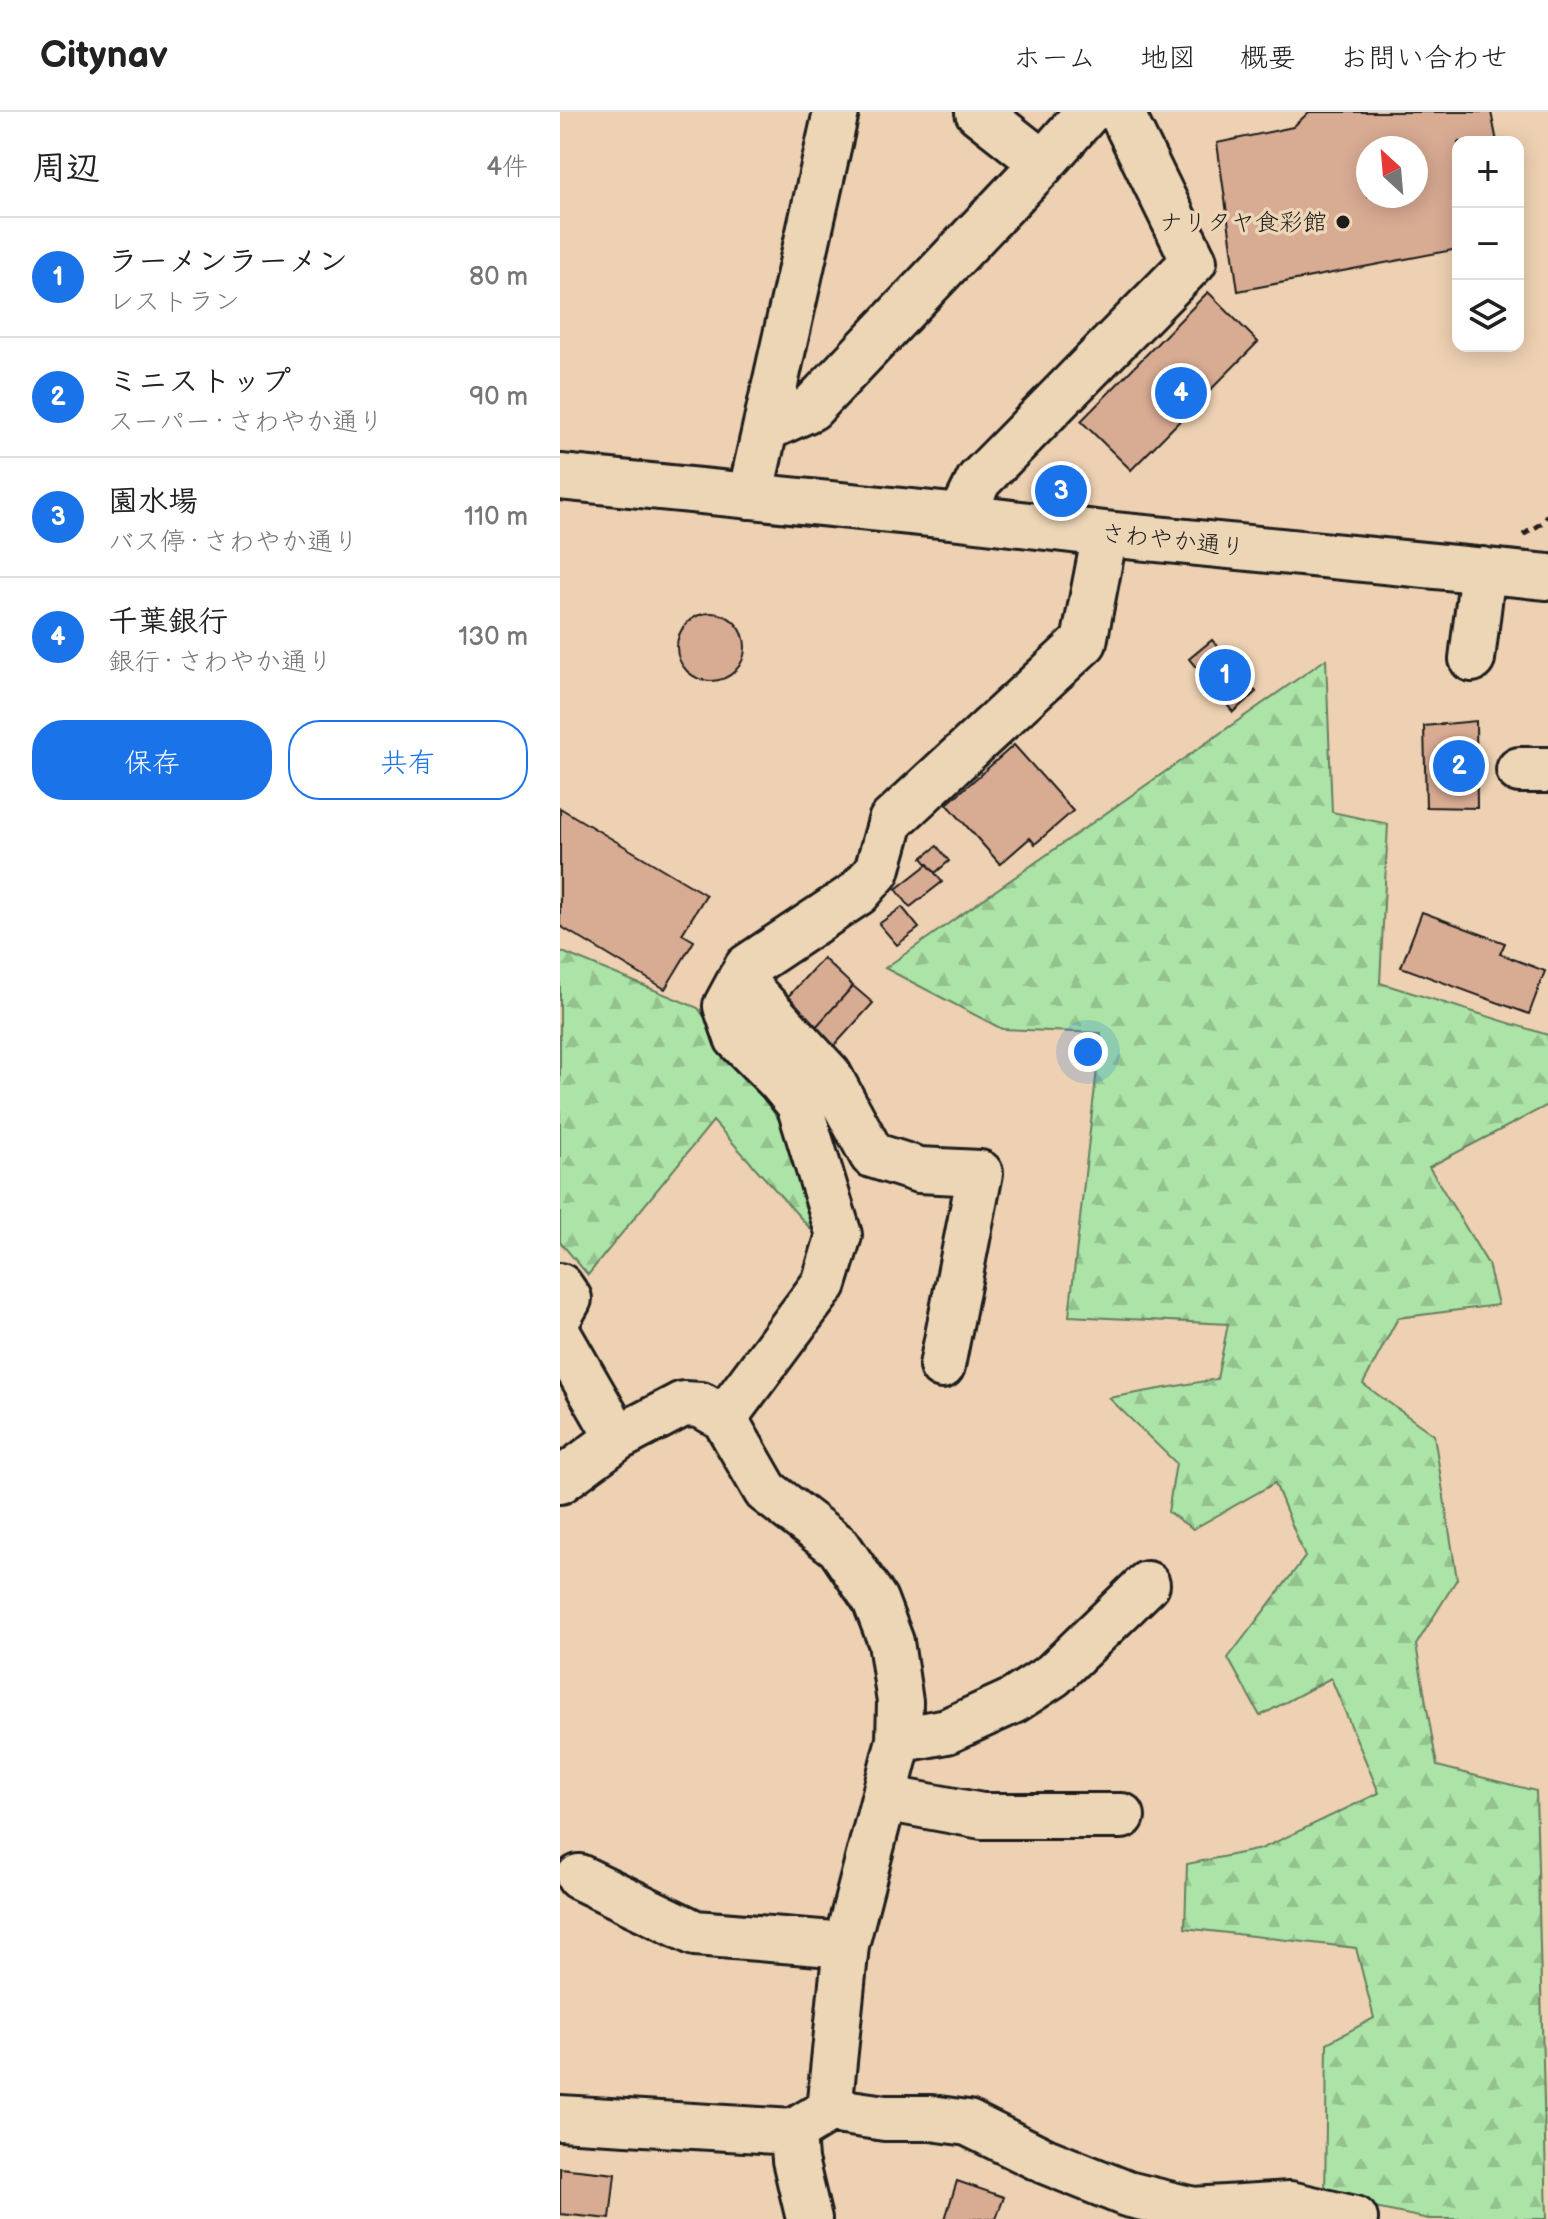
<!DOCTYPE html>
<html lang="ja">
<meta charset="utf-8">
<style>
:root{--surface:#fff;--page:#f2f2f2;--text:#222;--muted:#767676;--line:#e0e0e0;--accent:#1a73e8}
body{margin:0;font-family:"Balsamiq Sans","Klee One",sans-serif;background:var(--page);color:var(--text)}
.controls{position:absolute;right:24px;top:24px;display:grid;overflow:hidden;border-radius:16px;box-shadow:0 4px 20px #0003}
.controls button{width:72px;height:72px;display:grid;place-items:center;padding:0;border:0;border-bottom:2px solid var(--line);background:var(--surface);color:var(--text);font:40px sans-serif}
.compass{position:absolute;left:796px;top:24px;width:72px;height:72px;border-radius:50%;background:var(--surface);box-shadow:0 4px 20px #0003;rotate:334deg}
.you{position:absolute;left:528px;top:940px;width:28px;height:28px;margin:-20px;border:6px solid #fff;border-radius:50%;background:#1a73e8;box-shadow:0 0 0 12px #1a73e833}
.badge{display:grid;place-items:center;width:52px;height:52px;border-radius:50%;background:var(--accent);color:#fff;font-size:26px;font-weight:700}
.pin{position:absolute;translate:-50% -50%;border:4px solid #fff;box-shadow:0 2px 8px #0006}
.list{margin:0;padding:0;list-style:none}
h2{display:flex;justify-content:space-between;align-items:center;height:104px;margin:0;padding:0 32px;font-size:34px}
h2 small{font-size:26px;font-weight:400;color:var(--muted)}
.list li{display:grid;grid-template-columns:52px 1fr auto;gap:24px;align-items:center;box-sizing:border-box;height:120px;padding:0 32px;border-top:2px solid var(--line)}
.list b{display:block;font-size:30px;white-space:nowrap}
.list p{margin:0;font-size:26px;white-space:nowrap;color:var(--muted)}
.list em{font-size:26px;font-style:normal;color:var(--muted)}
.actions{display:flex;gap:16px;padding:24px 32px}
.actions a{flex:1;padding:18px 0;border:2px solid var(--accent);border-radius:32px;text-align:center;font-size:28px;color:var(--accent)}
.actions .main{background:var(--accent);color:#fff}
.icon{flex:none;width:44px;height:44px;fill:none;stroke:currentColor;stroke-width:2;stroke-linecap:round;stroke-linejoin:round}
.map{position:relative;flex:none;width:988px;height:2107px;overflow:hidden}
header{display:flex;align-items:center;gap:48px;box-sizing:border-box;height:112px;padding:0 40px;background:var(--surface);border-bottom:2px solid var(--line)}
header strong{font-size:38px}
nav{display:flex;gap:44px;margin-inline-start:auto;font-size:28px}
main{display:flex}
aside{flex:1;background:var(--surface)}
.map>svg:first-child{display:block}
.forest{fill:url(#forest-firs);stroke:#648061;stroke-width:2}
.building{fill:#d8ab93;stroke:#1c1c1c;stroke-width:2;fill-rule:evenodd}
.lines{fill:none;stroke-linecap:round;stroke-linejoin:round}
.minor-casing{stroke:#1c1c1c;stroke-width:50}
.path{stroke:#1c1c1c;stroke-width:5;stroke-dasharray:8 6;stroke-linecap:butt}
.minor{stroke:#edd6b6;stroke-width:44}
.poi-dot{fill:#1c1c1c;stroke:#edd6b6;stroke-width:3}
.labels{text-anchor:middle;stroke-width:7;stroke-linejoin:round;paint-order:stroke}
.poi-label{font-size:24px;fill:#1c1c1c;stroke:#edd6b6;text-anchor:end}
.street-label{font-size:24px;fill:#1c1c1c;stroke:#edd6b6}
</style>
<header>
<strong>Citynav</strong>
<nav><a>ホーム</a><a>地図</a><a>概要</a><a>お問い合わせ</a></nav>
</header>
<main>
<aside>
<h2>周辺<small>4件</small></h2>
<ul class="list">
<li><span class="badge">1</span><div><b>ラーメンラーメン</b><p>レストラン</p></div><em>80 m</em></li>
<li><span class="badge">2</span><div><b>ミニストップ</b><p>スーパー · さわやか通り</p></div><em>90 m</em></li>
<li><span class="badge">3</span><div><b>園水場</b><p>バス停 · さわやか通り</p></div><em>110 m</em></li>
<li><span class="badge">4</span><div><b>千葉銀行</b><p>銀行 · さわやか通り</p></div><em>130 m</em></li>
</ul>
<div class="actions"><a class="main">保存</a><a>共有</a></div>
</aside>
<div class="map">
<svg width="988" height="2107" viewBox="0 0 988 2107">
<defs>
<pattern id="forest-firs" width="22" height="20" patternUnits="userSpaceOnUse" patternTransform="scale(2)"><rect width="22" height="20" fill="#ace3a6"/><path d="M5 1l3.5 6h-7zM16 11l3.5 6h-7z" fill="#93c28e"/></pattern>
</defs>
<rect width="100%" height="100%" fill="#eed1b2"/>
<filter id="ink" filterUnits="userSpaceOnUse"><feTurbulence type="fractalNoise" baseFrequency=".0125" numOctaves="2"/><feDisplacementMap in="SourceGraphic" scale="16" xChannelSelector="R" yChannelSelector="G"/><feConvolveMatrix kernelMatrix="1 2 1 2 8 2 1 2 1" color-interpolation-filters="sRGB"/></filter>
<g filter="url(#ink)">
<path class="forest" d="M766,547L772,700L828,712L820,871L988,923V993L869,1055L928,1152L938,1193L838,1206L803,1272L874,1323L897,1467L856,1533L877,1654L976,1679L987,2107H869L765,2086L767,1931L814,1906L796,1836L625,1816L627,1752L701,1737L819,1681L771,1566L700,1604L668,1546L745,1445L715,1371L633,1417L608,1400L616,1351L549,1286L657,1267L668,1212L509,1204L541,921L442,917L325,856Z
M0,839L138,896L222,1012L257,1124L153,1009L28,1163L0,1130Z"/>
<path class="building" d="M749,0H931L937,30H898V137L678,179L657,31L733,15ZM808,36H856V84H808Z
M648,180L698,230L571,358L521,309Z
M117 535a34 34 0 1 1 68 0a34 34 0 1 1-68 0Z
M652,528L696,580L673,600L629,547Z
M916,609L917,696L866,695L864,614Z
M454,633L513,699L475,732L470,726L440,752L387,692Z
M0,696L146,783L122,822L134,829L105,877L0,814Z
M377,734L389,749L375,761L362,746Z
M368,752L382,770L350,795L336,777Z
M342,795L359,816L337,833L319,812Z
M862,800L945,831L940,842L985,859L969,902L841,855Z
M263,846L293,874L254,917L223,890Z
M293,874L313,891L273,935L254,917Z
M0,2056L55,2062L50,2107L0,2102Z
M397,2069L444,2085L436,2107H385Z"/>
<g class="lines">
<g class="minor-casing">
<path id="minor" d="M418,0L483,51
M205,317L251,296L483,51L528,0
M0,365L401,405L545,422L988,465
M190,384L276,0
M401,405L419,368L634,149L561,0
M912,547L923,458
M959,658H988
M180,867L269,963L312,1043L359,1058L420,1061L382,1254
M0,1174L9,1187L0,1203
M0,1225L58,1326
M0,1369L58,1326L123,1292L141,1293L164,1306
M339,1628L387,1619L453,1589L493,1563L587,1472
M324,1686L422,1704H562
M19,1765L135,1821L286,1833
M269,1998L286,1833L339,1628L340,1590L331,1530L315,1488L279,1435L206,1379L164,1306L264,1172L279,1123L239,992L220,969L177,926L166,894L187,855L298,781L317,759L331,709L524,530L545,422
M0,2006L233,2020L269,1998L325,2006H371L408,2011L485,2049L567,2082L633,2098L730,2092L795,2107
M233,2020L235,2048L249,2107"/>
</g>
<path class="path" d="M963,423L982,411L988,403"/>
<use href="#minor" class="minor"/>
</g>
</g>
<circle class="poi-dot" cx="783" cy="110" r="8"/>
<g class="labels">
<g class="poi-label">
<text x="767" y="118">ナリタヤ食彩館</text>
</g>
<g class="street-label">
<text transform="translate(613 428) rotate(6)" y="8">さわやか通り</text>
</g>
</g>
</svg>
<div class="controls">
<button>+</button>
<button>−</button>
<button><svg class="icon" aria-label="layers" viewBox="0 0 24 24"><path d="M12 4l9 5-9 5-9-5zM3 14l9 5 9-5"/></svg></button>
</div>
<svg class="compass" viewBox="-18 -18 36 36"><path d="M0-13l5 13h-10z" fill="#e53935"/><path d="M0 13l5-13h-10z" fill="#767676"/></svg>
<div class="you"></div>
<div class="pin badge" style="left:665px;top:563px">1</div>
<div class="pin badge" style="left:899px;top:654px">2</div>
<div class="pin badge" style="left:501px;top:379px">3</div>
<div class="pin badge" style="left:621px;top:281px">4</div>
</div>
</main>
